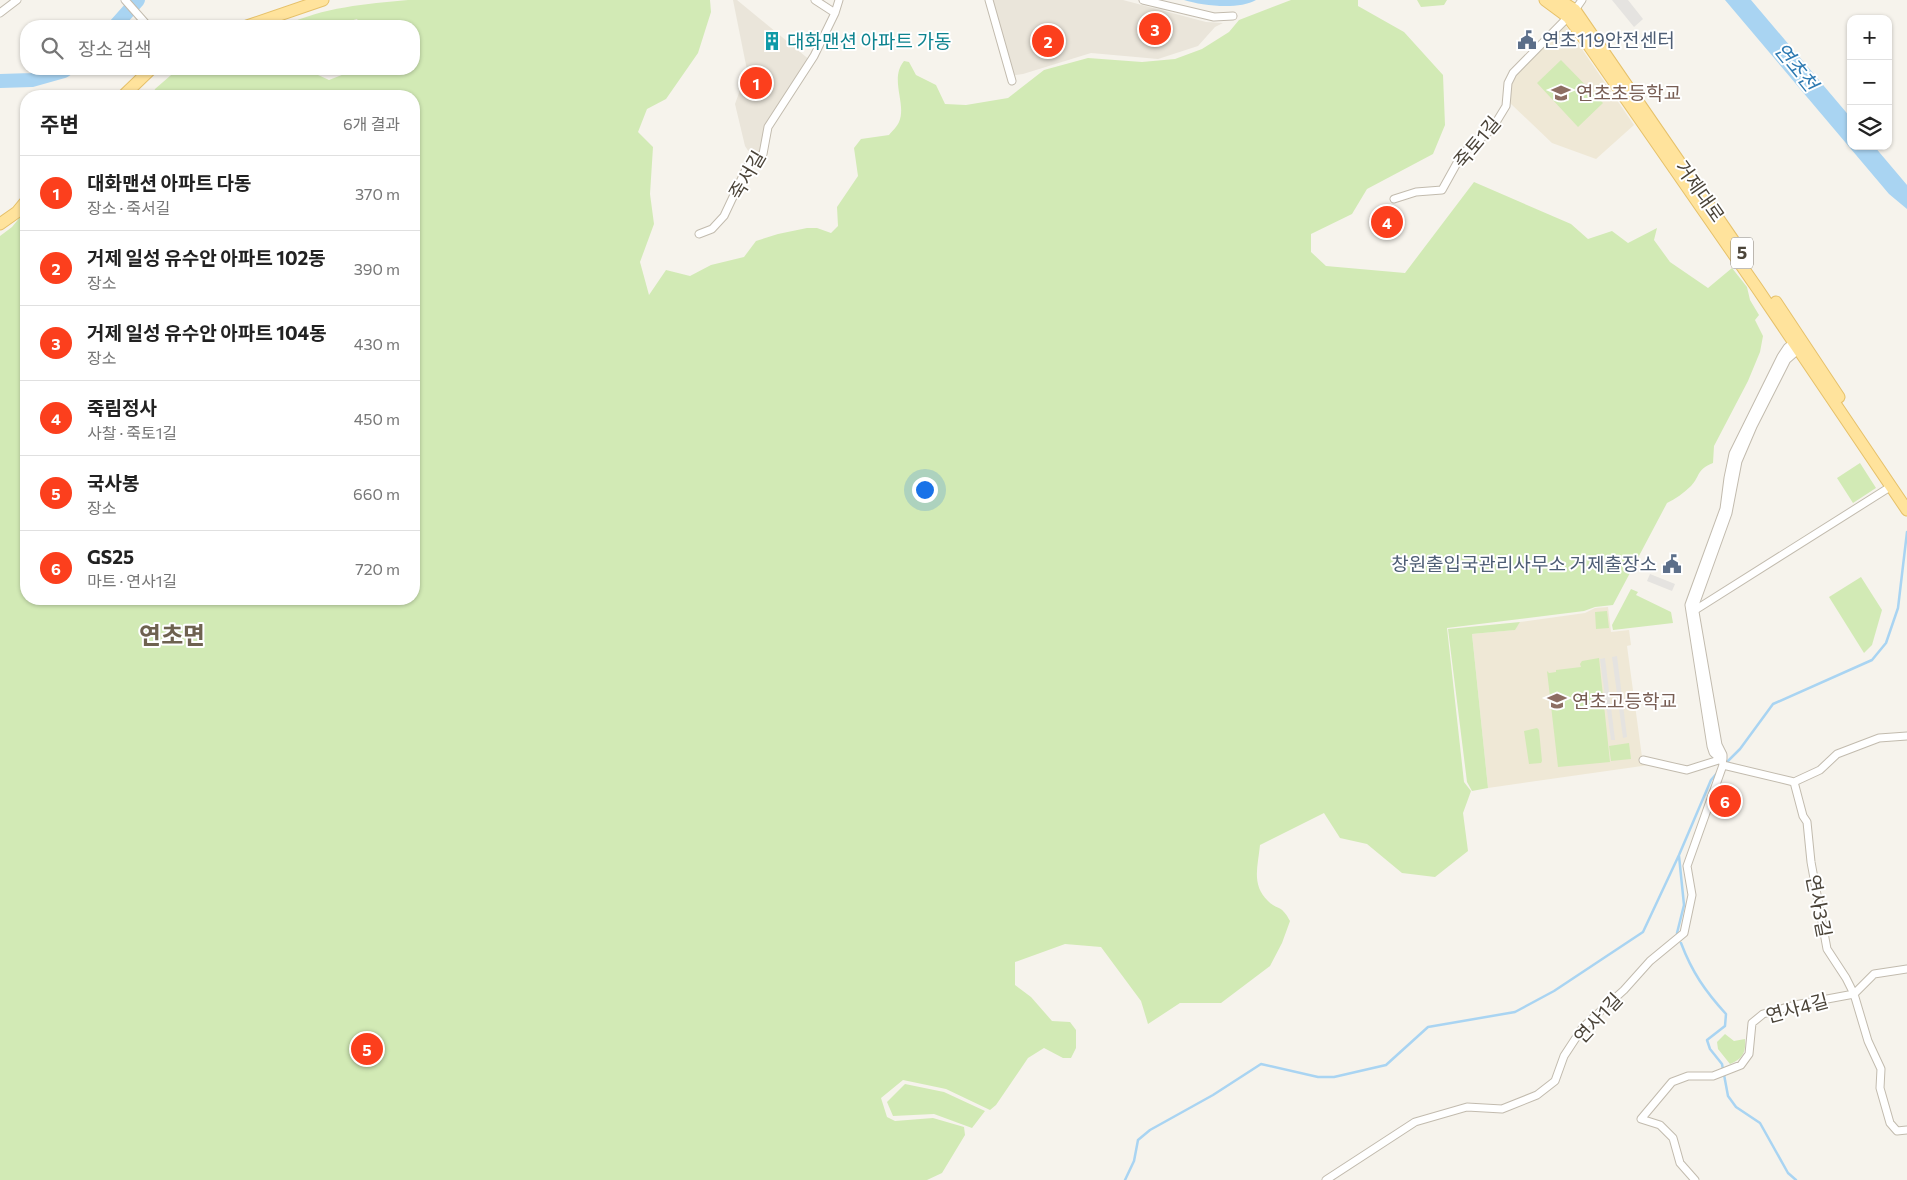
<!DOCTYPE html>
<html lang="ko">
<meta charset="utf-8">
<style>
:root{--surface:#fff;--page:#f6f6f6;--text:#222;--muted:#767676;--line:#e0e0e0;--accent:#fc3f1d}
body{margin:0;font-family:Commissioner,"Noto Sans KR",sans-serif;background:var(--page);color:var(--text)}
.controls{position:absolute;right:15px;top:15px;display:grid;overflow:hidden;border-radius:10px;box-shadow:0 1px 4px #0004}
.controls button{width:45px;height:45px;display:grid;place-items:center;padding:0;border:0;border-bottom:1px solid var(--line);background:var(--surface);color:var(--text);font:25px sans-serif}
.you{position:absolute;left:924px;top:489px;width:18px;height:18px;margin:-12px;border:4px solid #fff;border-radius:50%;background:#1a73e8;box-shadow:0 0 0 8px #1a73e833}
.badge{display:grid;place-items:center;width:32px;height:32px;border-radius:50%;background:var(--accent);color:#fff;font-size:16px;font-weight:700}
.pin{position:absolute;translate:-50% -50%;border:2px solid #fff;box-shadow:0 1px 5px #0006}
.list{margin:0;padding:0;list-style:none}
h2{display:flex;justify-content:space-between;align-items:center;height:65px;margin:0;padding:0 20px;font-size:21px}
h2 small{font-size:16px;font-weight:400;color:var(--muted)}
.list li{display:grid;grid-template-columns:32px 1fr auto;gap:15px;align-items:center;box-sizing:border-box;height:75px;padding:0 20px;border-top:1px solid var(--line)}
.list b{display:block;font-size:19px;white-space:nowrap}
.list p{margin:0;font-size:16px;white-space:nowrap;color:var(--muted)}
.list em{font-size:16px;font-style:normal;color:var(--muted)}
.icon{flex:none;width:28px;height:28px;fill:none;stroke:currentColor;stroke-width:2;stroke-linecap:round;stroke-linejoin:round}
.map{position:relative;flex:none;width:1907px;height:1180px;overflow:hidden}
.search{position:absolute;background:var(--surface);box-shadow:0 1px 4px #0004;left:20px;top:20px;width:400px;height:55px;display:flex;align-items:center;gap:12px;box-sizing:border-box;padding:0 18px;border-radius:20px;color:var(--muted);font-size:19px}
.panel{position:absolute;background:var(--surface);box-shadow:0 1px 4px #0004;left:20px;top:90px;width:400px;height:515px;border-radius:20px}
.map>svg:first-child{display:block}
.residential{fill:#eae5da}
.education{fill:#efe8d6}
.green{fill:#d2eab5}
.parking{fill:#e5e3e0}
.water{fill:#a9d4f2}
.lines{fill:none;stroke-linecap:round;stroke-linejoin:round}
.stream{stroke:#a9d4f2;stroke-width:2.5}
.river{stroke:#a9d4f2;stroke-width:14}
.minor-casing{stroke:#c2bbae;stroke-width:9}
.tertiary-casing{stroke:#c2bbae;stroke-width:11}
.primary-casing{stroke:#e6c16a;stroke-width:13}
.minor{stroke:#fff;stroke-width:7}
.tertiary{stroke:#fff;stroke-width:9}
.primary{stroke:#ffe39c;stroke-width:11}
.labels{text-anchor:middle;stroke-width:4;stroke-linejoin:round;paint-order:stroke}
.shield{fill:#fff;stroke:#817c74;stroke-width:1}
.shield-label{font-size:18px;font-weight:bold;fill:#4b4439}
.service-label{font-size:19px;fill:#4e5e75;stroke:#fff;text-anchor:start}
.culture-label{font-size:19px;fill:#0d838f;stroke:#fff;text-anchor:start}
.education-label{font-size:19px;fill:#785e54;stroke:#fff;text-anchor:start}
.street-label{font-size:19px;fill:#4b4439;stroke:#fff}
.water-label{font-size:20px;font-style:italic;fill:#2e7ab2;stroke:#fff}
.district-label{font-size:24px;font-weight:bold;fill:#6e6250;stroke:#fff}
</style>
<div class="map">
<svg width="1907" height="1180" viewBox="0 0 1907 1180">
<rect width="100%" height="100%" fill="#f6f3ec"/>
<path class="residential" d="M733,0H737L811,61L768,127L763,154L755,161L745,146L735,104L747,70Z
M985,0H1123L1206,22L1223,23L1215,27L1198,46L1158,59L1091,53L1023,74L1009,76L1001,58Z"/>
<path class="education" d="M1564,23L1634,125L1596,159L1552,143L1511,104L1509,83Z
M1608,607L1611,632L1629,630L1631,645L1627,646L1642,757L1640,761L1649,765L1488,788L1472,634L1514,630L1520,622L1585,613L1595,608Z"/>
<path class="green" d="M408,0H710L711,12L698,53L666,99L647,109L638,132L653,147L650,194L654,224L640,262L649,295L666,270L690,276L711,265L744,257L756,241L778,234L807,228H817L831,233L838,226L837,207L858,176L854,148L861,139L889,135C892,131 897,127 899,122C907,104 889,79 904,61L909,62L916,75L936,85L945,104L966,105L1008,98L1044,70L1088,58L1142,62L1175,59L1202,49L1229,32L1239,20L1291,0H1358V6L1404,32L1443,75L1445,125L1433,154L1367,189L1352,214L1311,234V252L1326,266L1405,273L1474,182L1571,224L1588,239L1612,231L1628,243L1657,228L1654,240L1670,262L1708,288L1732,268L1747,287L1750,300L1759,315L1755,320L1763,336L1760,352L1748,381L1714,446L1713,463C1696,470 1701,475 1691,486C1684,493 1675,499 1667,503L1613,605L1595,607L1584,611L1447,628L1464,782L1471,791L1463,813L1468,851L1435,877L1402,873L1367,844L1340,838L1324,813L1260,845C1258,866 1251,885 1268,901C1278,911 1281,904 1290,921L1282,943L1270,966L1221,1003H1180L1148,1024L1141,1001L1101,947L1065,944L1015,962V985L1031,997L1052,1021L1070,1022L1076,1030V1048L1071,1058H1063L1044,1048L1028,1058L996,1105L990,1110L946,1089L903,1080L881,1098L887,1117L895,1121L933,1118L964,1127L965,1135L942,1173L927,1180H0V236L12,227L26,210V599H414V96H153L155,89L178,69H229L272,75L305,69L329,80L357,69H414V26H361L357,19L332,26H284C323,7 366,4 408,0Z
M1417,0H1447L1444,5L1421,7Z
M1561,60L1603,103L1578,127L1537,83Z
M1860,463L1876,488L1853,503L1837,478Z
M1861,577L1882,610L1872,645L1864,653L1829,597Z
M1631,589L1638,592L1636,595L1671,612L1673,623L1613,630L1612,625Z
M1607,611L1609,628L1596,629L1595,612Z
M1520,622L1515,630L1472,634L1488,788L1472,791L1467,782L1448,629Z
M1599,658L1610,762L1558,767L1547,671L1549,673L1556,672V670L1581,667L1580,664L1582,661Z
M1537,728L1539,730L1542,761L1541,763L1529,764L1524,731Z
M1629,743L1631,759L1611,761L1609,746Z
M1725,1034L1734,1041L1745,1039C1746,1052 1743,1059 1730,1064L1718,1049L1717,1042Z
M905,1084L944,1092L985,1111L972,1128L934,1114L893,1116L887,1102Z"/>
<path class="parking" d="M1612,0H1628L1643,19L1634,27Z
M1650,574L1675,584L1672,591L1647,581Z
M1617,656L1627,737L1623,738L1612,657Z
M1605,658L1615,740H1611L1600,659Z"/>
<path class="water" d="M1184,0H1256C1239,10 1203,6 1184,0Z
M1725,0H1751L1851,118V146H1874L1907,185V209L1889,194Z"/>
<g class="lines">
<path class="stream" d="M1725,764L1740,749L1773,704L1872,660L1886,643L1898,608L1907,532
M1677,933L1684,905L1679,856
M1681,943C1692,972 1705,991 1726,1014L1725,1026L1707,1040L1710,1049L1722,1064L1728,1096L1736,1107L1760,1123L1788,1173L1796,1180
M1125,1180L1134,1161L1138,1140L1150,1130L1213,1095L1261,1064L1318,1077H1334L1386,1065L1428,1027L1515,1012L1554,991L1643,932L1679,855L1711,780L1718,772"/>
<path class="river" d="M115,26L138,0
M0,81L32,80L64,71L67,69"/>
<g class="minor-casing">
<path id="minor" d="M125,0L148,26
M815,0L835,13
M989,0L1012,81
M1143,0L1214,17L1233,16
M0,13L17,0
M1394,199L1416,192L1442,190L1462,154L1492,129L1506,106L1508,83L1513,73L1575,10L1582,0
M699,234L712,229L724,216L748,165L763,154L768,127L814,56L835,13L839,0
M1692,612L1890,487
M1907,736L1879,738L1837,754L1820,770L1794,782L1803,816L1807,822L1811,862L1827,949L1846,978L1854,994L1868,1041L1881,1069L1880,1088L1890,1123L1897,1131L1907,1130
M1723,765L1794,782
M1326,1180L1415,1122L1467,1107L1502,1109L1537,1095L1555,1081L1564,1056L1583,1027L1624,990L1650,961L1684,933L1692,895L1687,866L1723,765L1722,759L1687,770L1643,760
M1695,1180L1680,1163L1673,1138L1660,1125L1641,1119L1672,1082L1688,1076H1713L1741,1065L1749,1054L1752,1023L1763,1014L1795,1005L1854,994L1874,974L1907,969"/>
</g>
<g class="tertiary-casing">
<path id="tertiary" d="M1798,340L1788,348L1782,357L1734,454L1729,478L1725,509L1690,605L1712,746L1714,752L1722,759V755L1717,745L1694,612L1695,602L1727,513L1737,461L1752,426L1786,359L1802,345"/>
</g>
<g class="primary-casing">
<path id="primary" d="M1545,0L1568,17L1585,40L1757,288L1907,510
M1559,0L1575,10L1740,250
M247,26L323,0
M123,96L151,69
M0,224L17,212L26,201
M1776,302L1839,397"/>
</g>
<use href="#minor" class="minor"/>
<use href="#tertiary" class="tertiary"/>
<use href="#primary" class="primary"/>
</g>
<defs>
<g id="civic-bare" transform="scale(1.5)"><path d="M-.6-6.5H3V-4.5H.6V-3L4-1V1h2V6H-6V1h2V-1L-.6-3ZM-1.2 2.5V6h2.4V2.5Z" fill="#5c6f8a" stroke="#fff" stroke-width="2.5" paint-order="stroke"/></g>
<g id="building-bare" transform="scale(1.5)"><path d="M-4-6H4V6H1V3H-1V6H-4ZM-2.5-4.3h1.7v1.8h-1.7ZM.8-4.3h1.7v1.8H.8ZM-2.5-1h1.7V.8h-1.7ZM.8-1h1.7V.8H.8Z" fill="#0f9aa8" stroke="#fff" stroke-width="2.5" paint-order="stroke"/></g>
<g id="school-bare" transform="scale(1.5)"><path d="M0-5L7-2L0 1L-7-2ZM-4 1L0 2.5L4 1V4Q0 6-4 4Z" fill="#8d6e63" stroke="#fff" stroke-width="2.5" paint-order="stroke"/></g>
</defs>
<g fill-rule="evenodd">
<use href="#civic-bare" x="1527" y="40"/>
<use href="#building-bare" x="772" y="41"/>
<use href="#school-bare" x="1561" y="93"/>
<use href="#civic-bare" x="1672" y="564"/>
<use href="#school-bare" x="1557" y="701"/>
</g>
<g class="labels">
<rect class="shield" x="1731" y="237.5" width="22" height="31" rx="4"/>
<g class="shield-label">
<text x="1742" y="259">5</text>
</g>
<g class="service-label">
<text x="1542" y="47">연초119안전센터</text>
<text x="1657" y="571" text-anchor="end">창원출입국관리사무소 거제출장소</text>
</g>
<g class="culture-label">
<text x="787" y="48">대화맨션 아파트 가동</text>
</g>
<g class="education-label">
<text x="1576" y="100">연초초등학교</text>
<text x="1572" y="708">연초고등학교</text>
</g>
<g class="street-label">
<text transform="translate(1477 142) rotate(-50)" y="7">죽토1길</text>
<text transform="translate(747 175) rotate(-60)" y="7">죽서길</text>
<text transform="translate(1700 191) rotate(55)" y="7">거제대로</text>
<text transform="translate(1819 906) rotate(79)" y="7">연사3길</text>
<text transform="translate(1797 1008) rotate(-15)" y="7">연사4길</text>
<text transform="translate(1598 1018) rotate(-47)" y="7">연사1길</text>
</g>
<g class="water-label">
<text transform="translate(1796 67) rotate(51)" y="7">연초천</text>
</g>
<g class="district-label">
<text x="172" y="644">연초면</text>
</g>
</g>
</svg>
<div class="controls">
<button>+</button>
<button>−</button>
<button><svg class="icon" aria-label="layers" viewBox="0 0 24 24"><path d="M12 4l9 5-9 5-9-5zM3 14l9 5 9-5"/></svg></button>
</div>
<div class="you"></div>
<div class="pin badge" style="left:756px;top:83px">1</div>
<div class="pin badge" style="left:1048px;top:41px">2</div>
<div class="pin badge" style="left:1155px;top:29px">3</div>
<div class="pin badge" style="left:1387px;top:222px">4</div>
<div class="pin badge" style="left:367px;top:1049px">5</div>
<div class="pin badge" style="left:1725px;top:801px">6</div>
<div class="search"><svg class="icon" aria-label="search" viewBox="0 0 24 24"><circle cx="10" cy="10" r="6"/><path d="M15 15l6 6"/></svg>장소 검색</div>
<section class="panel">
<h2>주변<small>6개 결과</small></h2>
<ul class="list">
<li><span class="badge">1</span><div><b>대화맨션 아파트 다동</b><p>장소 · 죽서길</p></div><em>370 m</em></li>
<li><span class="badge">2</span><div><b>거제 일성 유수안 아파트 102동</b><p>장소</p></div><em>390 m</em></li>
<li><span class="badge">3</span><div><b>거제 일성 유수안 아파트 104동</b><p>장소</p></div><em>430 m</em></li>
<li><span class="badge">4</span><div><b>죽림정사</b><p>사찰 · 죽토1길</p></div><em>450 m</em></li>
<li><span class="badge">5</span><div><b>국사봉</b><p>장소</p></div><em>660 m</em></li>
<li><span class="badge">6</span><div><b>GS25</b><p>마트 · 연사1길</p></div><em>720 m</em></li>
</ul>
</section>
</div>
